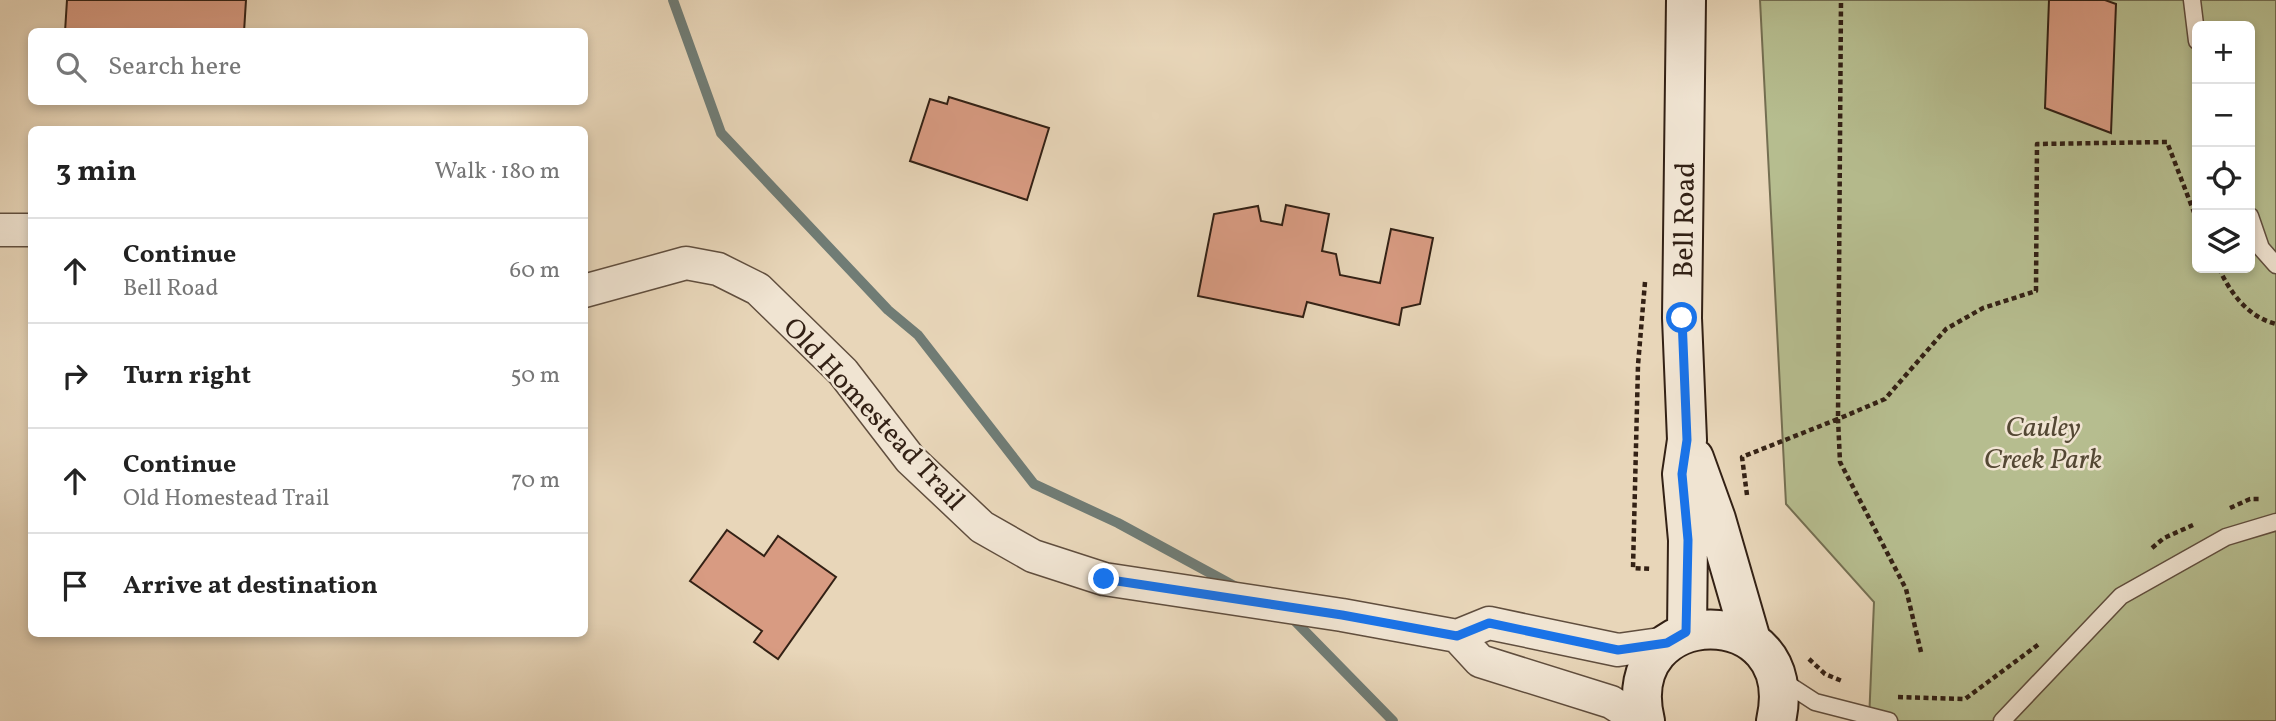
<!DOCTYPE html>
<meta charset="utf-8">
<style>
:root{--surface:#fff;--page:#f2f2f2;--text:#222;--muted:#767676;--line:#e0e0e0}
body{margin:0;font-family:Vollkorn,serif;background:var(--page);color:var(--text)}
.controls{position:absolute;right:21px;top:21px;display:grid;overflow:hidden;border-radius:10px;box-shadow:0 4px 10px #0003}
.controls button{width:63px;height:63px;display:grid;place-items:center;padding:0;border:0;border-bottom:2px solid var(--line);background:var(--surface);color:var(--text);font:35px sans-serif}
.stop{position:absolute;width:21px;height:21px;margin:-16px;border:5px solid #1a73e8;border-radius:50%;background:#fff}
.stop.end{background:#1a73e8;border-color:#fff;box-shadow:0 2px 7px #0008}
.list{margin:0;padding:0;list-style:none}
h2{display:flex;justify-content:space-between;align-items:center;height:91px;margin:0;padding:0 28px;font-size:30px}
h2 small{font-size:23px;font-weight:400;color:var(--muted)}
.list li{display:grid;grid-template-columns:46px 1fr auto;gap:21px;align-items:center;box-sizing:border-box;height:105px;padding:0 28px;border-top:2px solid var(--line)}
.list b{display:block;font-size:26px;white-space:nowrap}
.list p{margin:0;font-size:23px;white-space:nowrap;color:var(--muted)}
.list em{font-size:23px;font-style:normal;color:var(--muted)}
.icon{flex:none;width:38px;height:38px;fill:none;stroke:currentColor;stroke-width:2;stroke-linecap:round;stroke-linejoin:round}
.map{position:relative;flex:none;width:2276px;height:721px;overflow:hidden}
.search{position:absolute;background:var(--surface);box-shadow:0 4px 10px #0003;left:28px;top:28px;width:560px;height:77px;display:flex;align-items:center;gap:18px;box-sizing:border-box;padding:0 24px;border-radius:10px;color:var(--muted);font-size:26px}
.panel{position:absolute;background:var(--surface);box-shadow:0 4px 10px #0003;left:28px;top:126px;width:560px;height:511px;border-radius:10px}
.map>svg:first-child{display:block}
.green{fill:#b6bd8f;stroke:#746f52;stroke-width:2;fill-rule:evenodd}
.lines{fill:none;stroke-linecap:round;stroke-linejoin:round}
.stream{stroke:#707c75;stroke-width:10}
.building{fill:#d89b82;stroke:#332115;stroke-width:2}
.lane-casing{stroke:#604e3e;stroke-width:19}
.street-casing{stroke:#604e3e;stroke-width:35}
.secondary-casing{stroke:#332115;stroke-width:42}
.path{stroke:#332115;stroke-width:4.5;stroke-dasharray:5 3.5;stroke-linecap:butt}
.lane{stroke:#f0e4d2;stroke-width:16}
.street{stroke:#f0e4d2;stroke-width:32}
.secondary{stroke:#f0e4d2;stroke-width:38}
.route{stroke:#1a73e8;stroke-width:9}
.labels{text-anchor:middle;stroke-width:5;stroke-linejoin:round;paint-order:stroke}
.street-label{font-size:28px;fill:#332115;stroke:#f0e4d2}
.park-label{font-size:28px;font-style:italic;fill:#544834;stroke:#f0e4d2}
</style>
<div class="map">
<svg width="2276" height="721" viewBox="0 0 2276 721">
<rect width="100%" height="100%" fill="#e8d6b9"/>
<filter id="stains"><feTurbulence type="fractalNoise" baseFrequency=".00286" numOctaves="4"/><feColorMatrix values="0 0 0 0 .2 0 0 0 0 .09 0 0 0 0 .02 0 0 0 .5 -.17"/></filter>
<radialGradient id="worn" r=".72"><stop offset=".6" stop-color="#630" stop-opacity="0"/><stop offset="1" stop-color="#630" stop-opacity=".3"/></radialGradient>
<path class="green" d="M1760,0H2276V721H1869L1874,602L1786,504ZM2197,26H2250V268H2197Z"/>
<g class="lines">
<path class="stream" d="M673,0L721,133L888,310L918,335L1034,484L1118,523L1236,587
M1292,618L1393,721"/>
</g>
<path class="building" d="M67,0H246L244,32H65Z
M2049,0H2105L2116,4L2111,133L2045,108Z
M949,97L1049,128L1027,200L910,161L930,99L947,104Z
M1286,205L1329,214L1322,251L1336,254L1340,275L1380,283L1391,229L1433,238L1420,304L1402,308L1399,325L1307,302L1303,317L1198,296L1214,214L1258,206L1261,221L1282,225Z
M727,530L764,556L778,536L836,577L778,659L754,642L762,631L690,581Z"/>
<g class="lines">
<g class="lane-casing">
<path id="lane" d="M2192,0L2197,41
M2250,216L2261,248L2276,265
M1778,678L1815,702L1889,721
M2002,721L2121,596L2226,537L2276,522"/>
</g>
<g class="street-casing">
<path id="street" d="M0,230H32
M584,291L686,263L718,269L758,289L843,372L910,459L982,527L1033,556L1104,579L1342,615L1457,636
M1457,636L1489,623L1618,650L1667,643
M1457,636L1480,661L1611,702L1641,721"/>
</g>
<g class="secondary-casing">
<path id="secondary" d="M1686,0L1682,318L1687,440L1682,474L1688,540L1687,632
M1694,458L1716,519L1751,640
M1645,721C1616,600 1804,598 1776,721"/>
</g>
<path class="path" d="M2219,268C2230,293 2248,317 2276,324
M1645,282L1638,365L1633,568L1652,569
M1747,495L1742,457L1838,419L1841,0
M2230,508L2250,499H2261
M2152,548L2164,538L2193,525
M1921,652L1906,589L1840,462L1838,419L1885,399L1946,329L1983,308L2036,291L2037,144L2167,142L2197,220
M1809,659L1825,674L1842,681
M1898,697L1965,699L2039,644"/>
<use href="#lane" class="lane"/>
<use href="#street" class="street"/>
<use href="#secondary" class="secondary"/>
</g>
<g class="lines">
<path class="route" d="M1104,579L1342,615L1457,636L1489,623L1618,650L1667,643L1686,632L1688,540L1682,474L1687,440L1682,318"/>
</g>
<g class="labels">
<g class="street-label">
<text transform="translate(1683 220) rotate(-89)" y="10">Bell Road</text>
<text transform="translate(875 413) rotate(47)" y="10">Old Homestead Trail</text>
</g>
<g class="park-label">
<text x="2043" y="436">Cauley<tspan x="2043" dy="32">Creek Park</tspan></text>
</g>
</g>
<rect width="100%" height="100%" filter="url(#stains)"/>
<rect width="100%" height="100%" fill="url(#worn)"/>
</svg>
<div class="controls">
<button>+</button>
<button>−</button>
<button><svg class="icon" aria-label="locate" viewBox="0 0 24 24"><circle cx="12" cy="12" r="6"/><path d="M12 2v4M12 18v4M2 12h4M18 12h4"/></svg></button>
<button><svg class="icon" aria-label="layers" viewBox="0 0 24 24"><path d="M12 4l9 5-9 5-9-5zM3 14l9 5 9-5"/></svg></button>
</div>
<div class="stop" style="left:1682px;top:318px"></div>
<div class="stop end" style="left:1104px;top:579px"></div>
<div class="search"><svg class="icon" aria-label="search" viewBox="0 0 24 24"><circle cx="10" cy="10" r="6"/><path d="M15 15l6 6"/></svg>Search here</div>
<section class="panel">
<h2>3 min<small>Walk · 180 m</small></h2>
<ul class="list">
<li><svg class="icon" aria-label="ahead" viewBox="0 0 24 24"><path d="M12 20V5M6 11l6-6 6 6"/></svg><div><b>Continue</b><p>Bell Road</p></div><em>60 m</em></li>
<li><svg class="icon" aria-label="right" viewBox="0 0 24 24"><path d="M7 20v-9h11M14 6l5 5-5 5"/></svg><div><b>Turn right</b></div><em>50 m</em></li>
<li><svg class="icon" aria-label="ahead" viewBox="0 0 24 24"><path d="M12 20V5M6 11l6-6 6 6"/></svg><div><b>Continue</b><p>Old Homestead Trail</p></div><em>70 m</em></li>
<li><svg class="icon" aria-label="arrive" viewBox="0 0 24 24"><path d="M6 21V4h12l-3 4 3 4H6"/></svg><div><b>Arrive at destination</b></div></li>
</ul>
</section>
</div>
